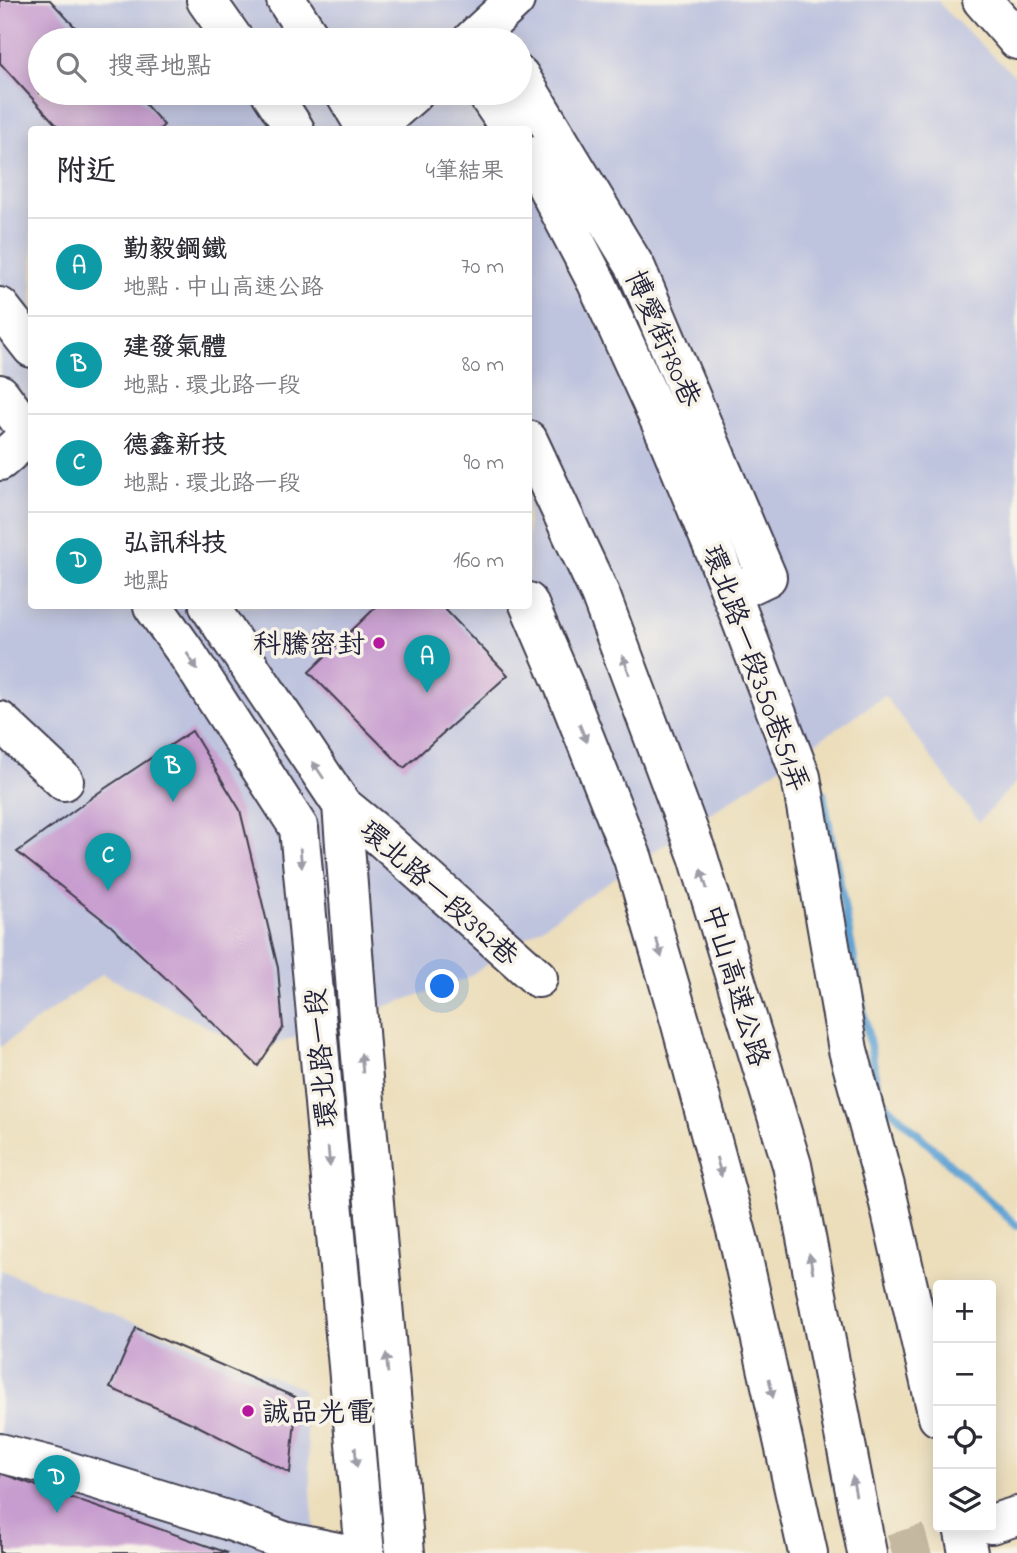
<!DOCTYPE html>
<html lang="zh-TW">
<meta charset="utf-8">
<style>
:root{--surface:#fff;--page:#f2f2f3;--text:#2b2b33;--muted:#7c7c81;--line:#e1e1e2;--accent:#b45309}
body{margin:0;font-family:"Indie Flower","LXGW WenKai TC",sans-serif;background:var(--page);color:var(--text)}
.controls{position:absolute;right:21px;bottom:21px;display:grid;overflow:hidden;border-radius:7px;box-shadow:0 4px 18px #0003}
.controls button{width:63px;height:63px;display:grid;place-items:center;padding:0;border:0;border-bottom:2px solid var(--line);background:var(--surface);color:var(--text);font:35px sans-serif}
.you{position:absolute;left:443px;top:987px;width:24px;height:24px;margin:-18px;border:5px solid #fff;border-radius:50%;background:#1a73e8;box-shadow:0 0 0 10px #1a73e833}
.badge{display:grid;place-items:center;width:46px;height:46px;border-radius:50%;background:var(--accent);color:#fff;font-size:23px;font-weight:700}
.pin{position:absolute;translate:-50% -58px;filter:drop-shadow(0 2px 4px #0008)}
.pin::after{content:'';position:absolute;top:37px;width:24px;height:21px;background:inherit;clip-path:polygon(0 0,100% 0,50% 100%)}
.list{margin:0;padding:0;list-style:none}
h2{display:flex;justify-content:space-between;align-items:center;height:91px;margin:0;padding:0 28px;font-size:30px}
h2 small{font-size:23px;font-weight:400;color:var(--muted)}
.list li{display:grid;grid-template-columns:46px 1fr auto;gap:21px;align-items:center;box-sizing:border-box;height:98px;padding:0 28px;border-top:2px solid var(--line)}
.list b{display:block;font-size:26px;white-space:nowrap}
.list p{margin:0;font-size:23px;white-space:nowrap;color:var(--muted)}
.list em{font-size:23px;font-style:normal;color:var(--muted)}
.icon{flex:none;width:38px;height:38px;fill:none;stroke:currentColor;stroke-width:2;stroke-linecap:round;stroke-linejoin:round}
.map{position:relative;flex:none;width:1017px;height:1553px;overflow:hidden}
.search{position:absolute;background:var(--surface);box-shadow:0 4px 18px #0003;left:28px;top:28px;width:504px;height:77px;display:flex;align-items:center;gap:18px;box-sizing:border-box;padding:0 24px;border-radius:38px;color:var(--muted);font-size:26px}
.panel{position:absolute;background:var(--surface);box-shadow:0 4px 18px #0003;left:28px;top:126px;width:504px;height:483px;border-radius:7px}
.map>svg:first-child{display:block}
.industrial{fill:#bec3de;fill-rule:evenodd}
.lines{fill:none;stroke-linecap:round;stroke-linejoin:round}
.stream{stroke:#5ea2d3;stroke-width:8}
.building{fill:#c79dcf}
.minor-tunnel{stroke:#c4b8a1;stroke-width:38;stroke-dasharray:38 19;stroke-linecap:butt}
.minor-casing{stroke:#403e4e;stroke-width:42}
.highway-casing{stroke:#403e4e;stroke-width:42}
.minor{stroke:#fff;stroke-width:38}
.highway{stroke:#fff;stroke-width:38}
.oneway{fill:#9c9ca7}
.poi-dot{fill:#b5179e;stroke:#f7f3e8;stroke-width:2.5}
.labels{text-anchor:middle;stroke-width:7;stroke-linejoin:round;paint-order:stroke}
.street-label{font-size:28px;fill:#22223b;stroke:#f7f3e8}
.poi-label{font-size:28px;fill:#22223b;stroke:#f7f3e8;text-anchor:end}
</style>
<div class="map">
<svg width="1017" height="1553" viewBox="0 0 1017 1553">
<rect width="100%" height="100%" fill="#f7f3e8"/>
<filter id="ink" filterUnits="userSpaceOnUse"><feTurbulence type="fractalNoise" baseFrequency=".0143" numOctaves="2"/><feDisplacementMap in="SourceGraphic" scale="14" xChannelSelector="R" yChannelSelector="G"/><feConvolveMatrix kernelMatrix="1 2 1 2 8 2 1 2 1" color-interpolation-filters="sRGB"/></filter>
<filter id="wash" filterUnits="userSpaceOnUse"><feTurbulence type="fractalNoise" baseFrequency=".00686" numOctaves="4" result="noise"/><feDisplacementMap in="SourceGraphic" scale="28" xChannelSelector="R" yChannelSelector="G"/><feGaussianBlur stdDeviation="1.57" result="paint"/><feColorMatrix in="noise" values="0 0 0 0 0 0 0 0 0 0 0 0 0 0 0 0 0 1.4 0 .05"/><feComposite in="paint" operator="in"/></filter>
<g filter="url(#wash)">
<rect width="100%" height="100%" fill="#ecdebb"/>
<path class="industrial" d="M0,0H937L951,16L1017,78V781L979,822L885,696L465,979L256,1051L102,974L0,1047ZM40,40H520V93H40ZM32,130H528V606H32Z
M0,1270L303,1389L316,1553H0Z"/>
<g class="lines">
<path class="stream" d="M823,793L880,1099L1017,1226"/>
</g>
<g id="blocks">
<path class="building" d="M0,0H50L87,40H40V93H135L164,125L159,130H61L0,63Z
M377,606H442L508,675L404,768L309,672Z
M192,731L240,810L278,968L283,1028L258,1066L111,926L17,852L98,793Z
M136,1328L297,1398L290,1473L194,1424L110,1388Z
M0,1473L228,1553H0Z"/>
</g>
</g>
<g filter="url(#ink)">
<use href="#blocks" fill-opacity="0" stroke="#403e4e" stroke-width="2"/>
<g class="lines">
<path class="minor-tunnel" d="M892,1553L965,1532"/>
<g class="minor-casing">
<path id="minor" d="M982,0L1017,40
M472,40L515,0
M520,76L636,268L767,577L731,594
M486,93L511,130
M372,130L414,93
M528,155L536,166L597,283L665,432L718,559L801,777L848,1050L885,1186L938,1417
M0,307L32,348
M0,394L32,437
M0,461L32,433
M153,606L187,654L299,828L365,1553
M209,606L342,805L360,1045L405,1553
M0,721L64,781
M342,805L375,832L538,978
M0,1453L55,1467L230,1521L284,1541L343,1553
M991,1524L1017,1516
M963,1527L968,1553"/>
</g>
<g class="highway-casing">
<path id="highway" d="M206,0L234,40
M286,0L312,40
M271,93L295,130
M345,93L367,130
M528,440L600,594L698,856L792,1165L867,1553
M528,602L564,686L633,859L680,1021L740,1245L808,1553"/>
</g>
<use href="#minor" class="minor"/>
<use href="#highway" class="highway"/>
</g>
<defs><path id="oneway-solid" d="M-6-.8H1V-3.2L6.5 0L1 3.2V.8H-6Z" transform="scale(1.75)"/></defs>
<g class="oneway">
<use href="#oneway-solid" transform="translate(192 661) rotate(57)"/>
<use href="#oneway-solid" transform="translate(626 665) rotate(-110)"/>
<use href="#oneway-solid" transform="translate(583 733) rotate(68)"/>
<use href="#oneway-solid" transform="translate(318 770) rotate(-124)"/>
<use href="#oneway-solid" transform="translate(301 858) rotate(85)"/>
<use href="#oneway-solid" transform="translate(704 879) rotate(-107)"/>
<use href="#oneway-solid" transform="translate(659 948) rotate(74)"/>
<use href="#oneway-solid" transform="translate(362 1063) rotate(-95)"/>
<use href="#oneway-solid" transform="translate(329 1157) rotate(85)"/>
<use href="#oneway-solid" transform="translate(719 1167) rotate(75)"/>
<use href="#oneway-solid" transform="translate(811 1263) rotate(-101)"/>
<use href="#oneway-solid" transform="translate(387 1363) rotate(-95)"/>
<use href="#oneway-solid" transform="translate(771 1388) rotate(78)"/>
<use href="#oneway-solid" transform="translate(356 1457) rotate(85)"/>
<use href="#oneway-solid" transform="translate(854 1486) rotate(-101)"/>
</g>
</g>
<g class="poi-dot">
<circle cx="379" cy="643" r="7"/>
<circle cx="248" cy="1411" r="7"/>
</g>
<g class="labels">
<g class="street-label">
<text transform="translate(664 338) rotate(66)" y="10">博愛街780巷</text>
<text transform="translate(757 668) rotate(70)" y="10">環北路一段350巷51弄</text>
<text transform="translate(440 892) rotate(42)" y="10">環北路一段392巷</text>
<text transform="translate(737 985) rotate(73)" y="10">中山高速公路</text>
<text transform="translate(320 1058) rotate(-95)" y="10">環北路一段</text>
</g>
<g class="poi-label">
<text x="365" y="653">科騰密封</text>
<text x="262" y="1421" text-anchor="start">誠品光電</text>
</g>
</g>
</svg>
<div class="controls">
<button>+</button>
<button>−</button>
<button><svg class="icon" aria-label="locate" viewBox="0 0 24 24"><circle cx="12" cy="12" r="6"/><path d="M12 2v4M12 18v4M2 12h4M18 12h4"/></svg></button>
<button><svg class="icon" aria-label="layers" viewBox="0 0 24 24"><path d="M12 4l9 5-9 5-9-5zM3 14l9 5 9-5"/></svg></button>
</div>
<div class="you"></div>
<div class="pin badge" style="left:427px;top:693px;background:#0f9aa8">A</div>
<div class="pin badge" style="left:173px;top:802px;background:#0f9aa8">B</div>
<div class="pin badge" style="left:108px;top:891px;background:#0f9aa8">C</div>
<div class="pin badge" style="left:57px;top:1513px;background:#0f9aa8">D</div>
<div class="search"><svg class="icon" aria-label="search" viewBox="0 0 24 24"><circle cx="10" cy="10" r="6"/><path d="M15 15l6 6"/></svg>搜尋地點</div>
<section class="panel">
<h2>附近<small>4筆結果</small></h2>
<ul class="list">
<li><span class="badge" style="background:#0f9aa8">A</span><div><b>勤毅鋼鐵</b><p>地點 · 中山高速公路</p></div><em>70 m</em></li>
<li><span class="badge" style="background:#0f9aa8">B</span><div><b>建發氣體</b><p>地點 · 環北路一段</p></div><em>80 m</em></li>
<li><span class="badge" style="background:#0f9aa8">C</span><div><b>德鑫新技</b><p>地點 · 環北路一段</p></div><em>90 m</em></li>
<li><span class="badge" style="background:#0f9aa8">D</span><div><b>弘訊科技</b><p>地點</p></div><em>160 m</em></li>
</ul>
</section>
</div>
